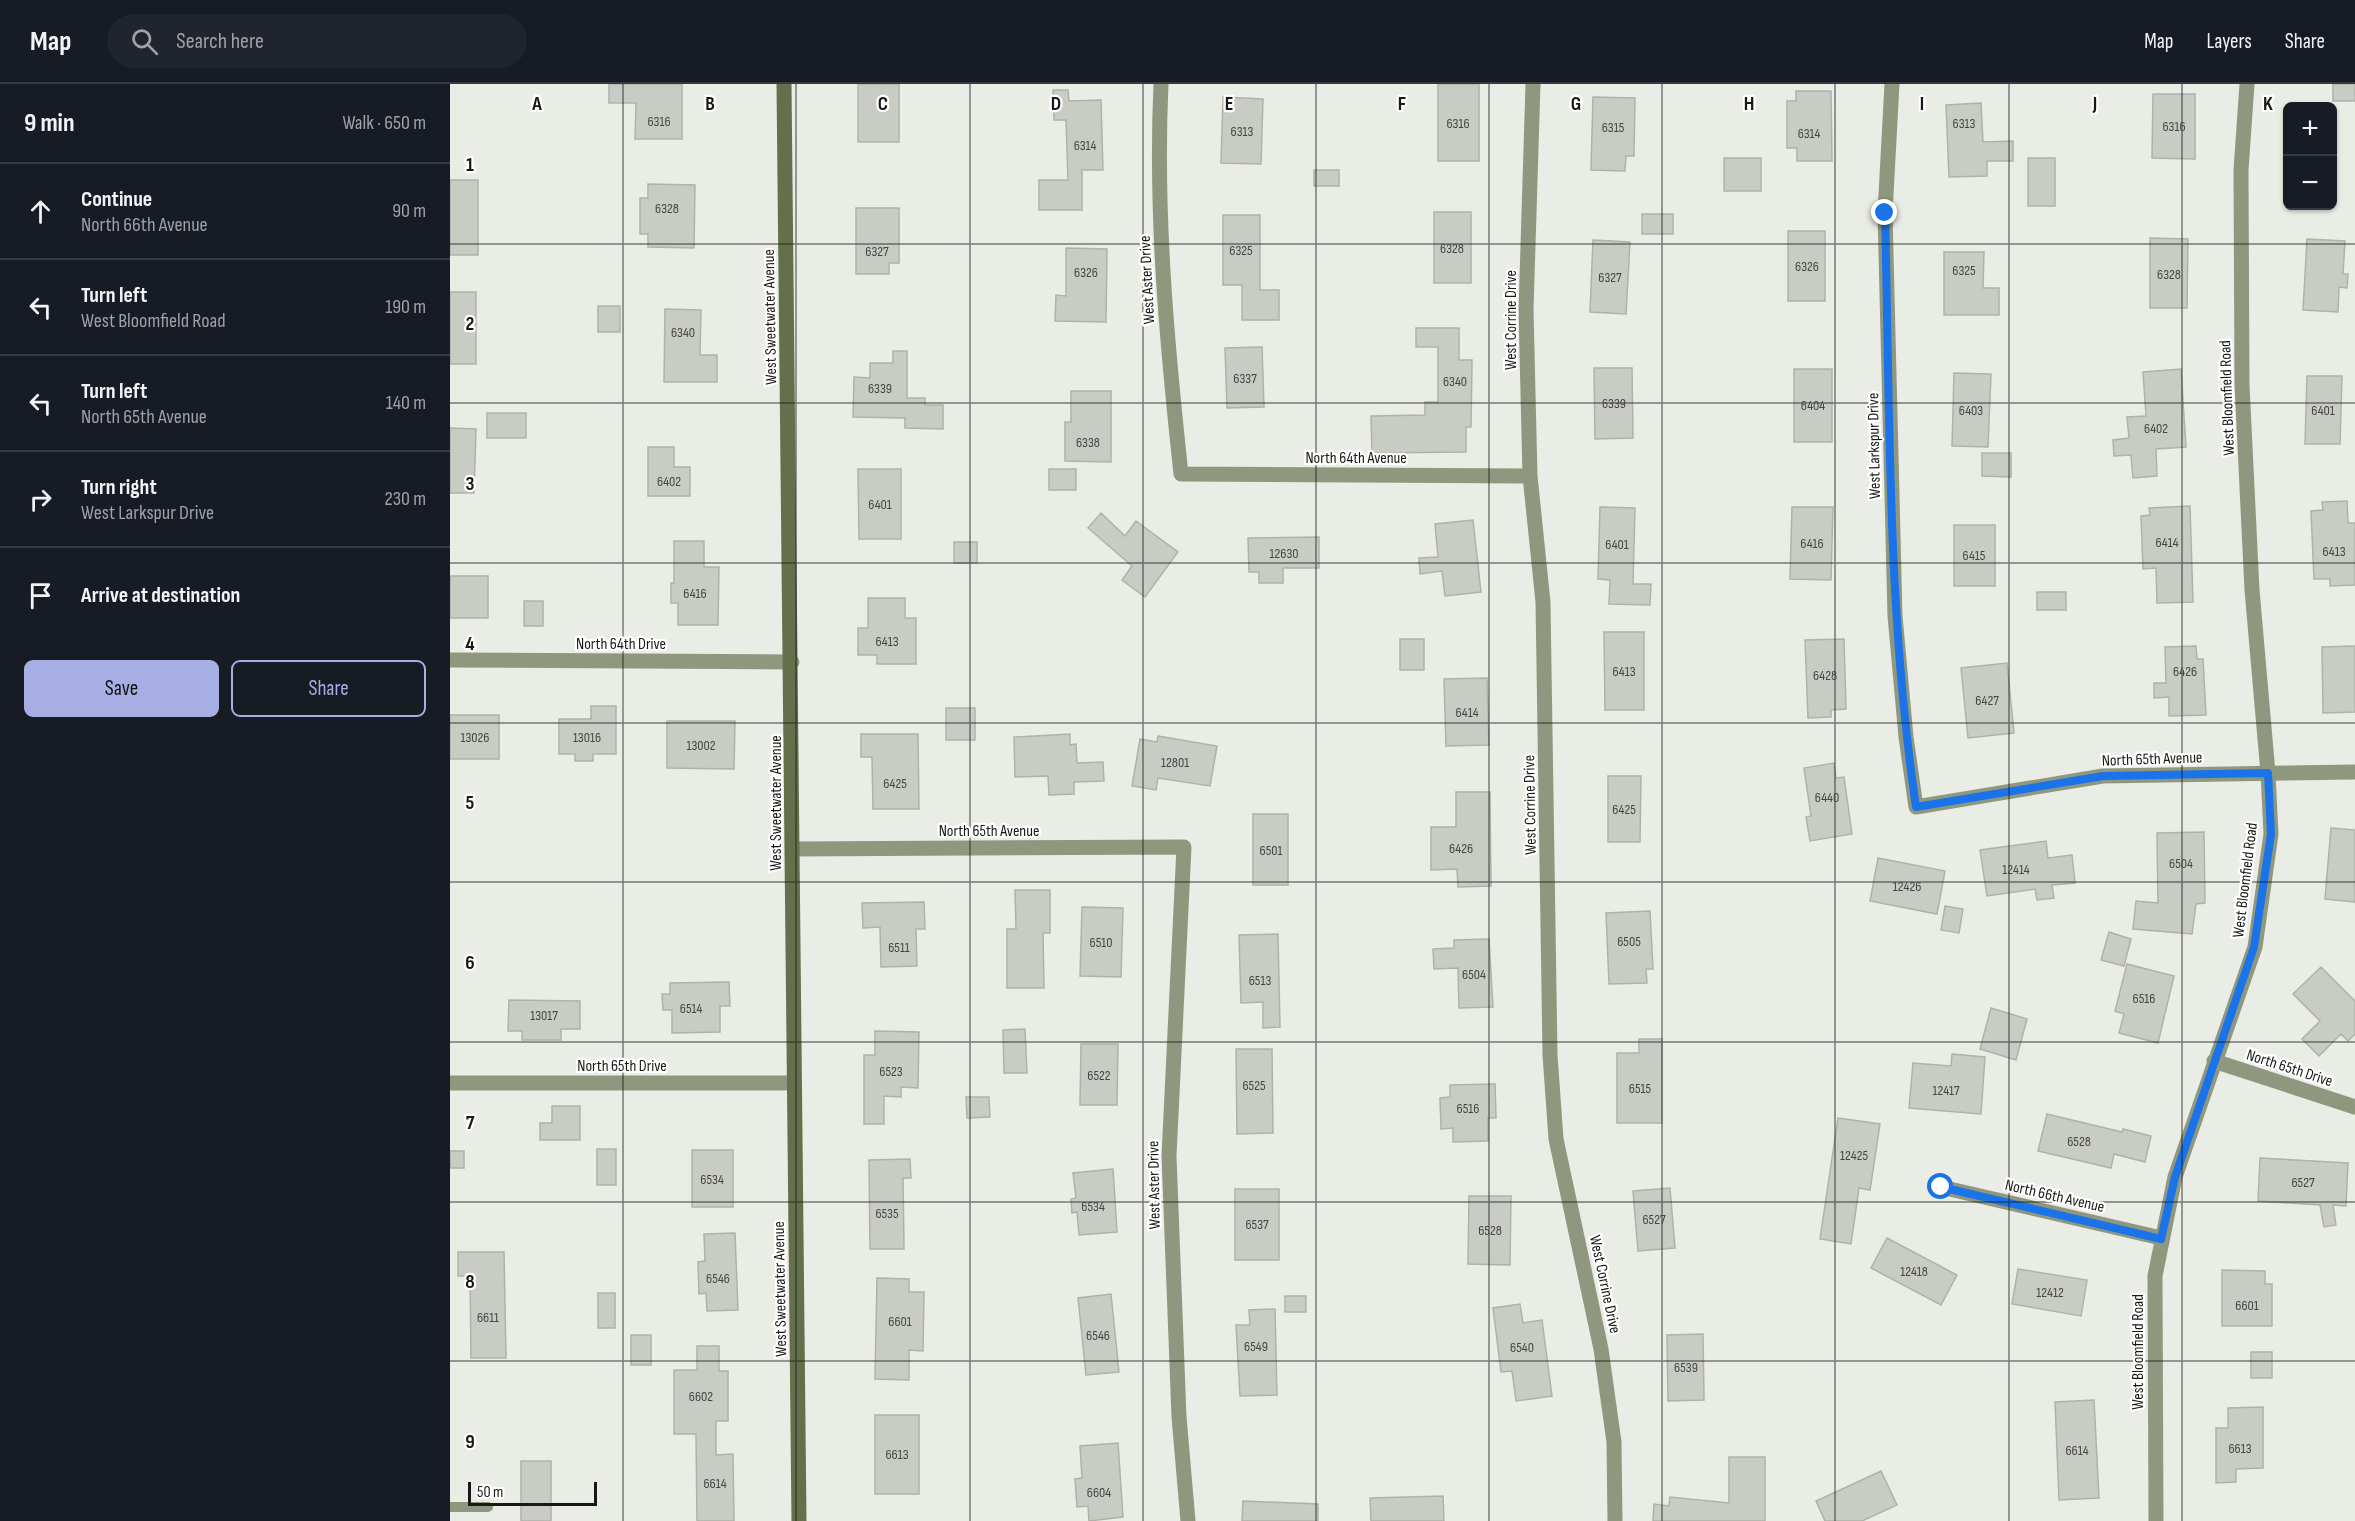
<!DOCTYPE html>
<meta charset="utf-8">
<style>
:root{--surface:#171b24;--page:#20242c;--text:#f1f3f6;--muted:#9ea1a6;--line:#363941;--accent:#a7aee4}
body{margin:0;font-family:"Sofia Sans Condensed",sans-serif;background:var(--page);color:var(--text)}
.controls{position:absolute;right:18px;top:18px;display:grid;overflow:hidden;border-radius:9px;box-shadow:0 2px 4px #0004}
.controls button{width:54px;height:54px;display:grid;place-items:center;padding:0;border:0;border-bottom:2px solid var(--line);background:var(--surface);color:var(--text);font:30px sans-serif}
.scale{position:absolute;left:18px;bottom:15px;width:129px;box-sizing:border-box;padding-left:6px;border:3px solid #181916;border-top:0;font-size:16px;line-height:21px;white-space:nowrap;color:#181916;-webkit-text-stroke:4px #fff;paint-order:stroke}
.stop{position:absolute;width:18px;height:18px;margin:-14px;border:4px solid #1a73e8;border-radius:50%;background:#fff}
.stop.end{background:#1a73e8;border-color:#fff;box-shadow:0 2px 6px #0008}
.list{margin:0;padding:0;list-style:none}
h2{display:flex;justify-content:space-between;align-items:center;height:78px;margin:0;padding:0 24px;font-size:26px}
h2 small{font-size:20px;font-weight:400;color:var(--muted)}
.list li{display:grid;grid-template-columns:39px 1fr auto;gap:18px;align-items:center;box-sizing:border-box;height:96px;padding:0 24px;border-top:2px solid var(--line)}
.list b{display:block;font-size:22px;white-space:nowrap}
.list p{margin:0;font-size:20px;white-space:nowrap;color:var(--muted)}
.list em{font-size:20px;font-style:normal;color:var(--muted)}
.actions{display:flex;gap:12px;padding:18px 24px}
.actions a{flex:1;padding:14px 0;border:2px solid var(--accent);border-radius:9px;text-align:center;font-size:21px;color:var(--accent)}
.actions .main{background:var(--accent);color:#111}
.icon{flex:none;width:33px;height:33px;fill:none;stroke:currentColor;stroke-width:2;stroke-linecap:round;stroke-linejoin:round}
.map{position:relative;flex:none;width:1905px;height:1437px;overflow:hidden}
header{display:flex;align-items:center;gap:36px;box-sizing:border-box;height:84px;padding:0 30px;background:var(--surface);border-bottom:2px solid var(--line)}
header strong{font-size:28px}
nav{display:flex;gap:33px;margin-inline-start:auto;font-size:21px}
.search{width:420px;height:54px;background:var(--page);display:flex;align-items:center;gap:15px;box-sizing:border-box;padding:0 21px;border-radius:33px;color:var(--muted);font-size:22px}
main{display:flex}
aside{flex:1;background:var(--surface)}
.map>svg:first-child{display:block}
.building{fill:#c9ccc4;stroke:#afb2aa;stroke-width:1.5}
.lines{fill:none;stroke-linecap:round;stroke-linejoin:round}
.lane{stroke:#8f987f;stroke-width:10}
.street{stroke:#8f987f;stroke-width:15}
.secondary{stroke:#63704b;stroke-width:15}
.route{stroke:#1a73e8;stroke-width:8}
.grid{fill:none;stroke:#181916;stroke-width:1.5;stroke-opacity:0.55}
.labels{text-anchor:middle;stroke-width:4.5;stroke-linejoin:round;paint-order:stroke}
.number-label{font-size:14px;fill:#444642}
.street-label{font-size:16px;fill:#181916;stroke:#fff}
.grid-label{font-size:20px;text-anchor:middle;font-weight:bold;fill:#181916;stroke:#fff;stroke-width:4.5;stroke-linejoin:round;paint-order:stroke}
</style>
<header>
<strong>Map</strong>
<div class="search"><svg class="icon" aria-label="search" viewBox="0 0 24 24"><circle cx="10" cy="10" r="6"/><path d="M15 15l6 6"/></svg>Search here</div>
<nav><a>Map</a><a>Layers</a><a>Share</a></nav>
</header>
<main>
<aside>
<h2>9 min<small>Walk · 650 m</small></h2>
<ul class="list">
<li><svg class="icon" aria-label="ahead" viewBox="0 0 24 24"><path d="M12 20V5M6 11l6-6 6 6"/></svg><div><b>Continue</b><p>North 66th Avenue</p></div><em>90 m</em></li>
<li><svg class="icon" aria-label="left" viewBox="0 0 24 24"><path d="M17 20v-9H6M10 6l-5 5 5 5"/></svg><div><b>Turn left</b><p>West Bloomfield Road</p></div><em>190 m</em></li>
<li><svg class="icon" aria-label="left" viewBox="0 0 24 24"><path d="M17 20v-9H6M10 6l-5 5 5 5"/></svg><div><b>Turn left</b><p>North 65th Avenue</p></div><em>140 m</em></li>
<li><svg class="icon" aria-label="right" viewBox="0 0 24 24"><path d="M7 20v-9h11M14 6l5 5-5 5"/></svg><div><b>Turn right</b><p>West Larkspur Drive</p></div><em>230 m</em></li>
<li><svg class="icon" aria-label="arrive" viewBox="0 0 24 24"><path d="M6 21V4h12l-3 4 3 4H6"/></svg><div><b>Arrive at destination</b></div></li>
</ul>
<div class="actions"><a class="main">Save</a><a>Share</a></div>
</aside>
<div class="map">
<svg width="1905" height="1437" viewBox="0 0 1905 1437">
<rect width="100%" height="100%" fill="#eaede5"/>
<path class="building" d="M159,0H232V55H185L186,19H159Z
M408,0H449V58H408Z
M988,0H1029V77H988Z
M1883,0H1905V17H1883Z
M603,6H618L619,17L651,16L653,86H632V126H589V96H618L616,36H604Z
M1346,7H1381L1382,77H1347V64H1337V17H1346Z
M1703,10H1745V75L1702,74Z
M773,13L813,15L811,80L771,79Z
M1143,13L1185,14L1184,72H1176L1175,87L1141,86Z
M1531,19L1533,58L1563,57V77H1537V92L1499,93L1496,21Z
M1274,74H1311V107H1274Z
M1578,74H1605V122H1578Z
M864,86H889V102H864Z
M0,96H28V171H0Z
M198,100L245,101L244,164L198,163V150H190V114H198Z
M406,124H449V179H439V190H406Z
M984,128H1021V199H984Z
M1192,130H1223V150H1192Z
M773,131H810V206H829V236H792V201H773Z
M1338,147H1375V217H1338Z
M1700,154L1738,155L1737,224H1700Z
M1857,155L1895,157L1893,190H1898L1897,204L1889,203L1888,228L1853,226Z
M1143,156L1180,158L1176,230L1140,228Z
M616,164L657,165L656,238L605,237L606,211L616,212Z
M1494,168H1534L1533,204H1549V231H1494Z
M0,208H26V280H0Z
M148,222H170V248H148Z
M215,225L251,226L250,271H267V298H214Z
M966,244H1009V276H1022L1021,343H1016V368L922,369L921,332L975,331V318H988V263H966Z
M812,263L814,323L777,324L775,264Z
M443,267H457V314H475V321H493V345L455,344V334L403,333L404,293L420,294V279H443Z
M1144,284H1182L1183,354L1145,355Z
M1344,285H1382V358H1344Z
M1731,285L1736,363L1706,365L1707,392L1683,394L1681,371L1664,372L1663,356L1679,354L1677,333L1696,332L1693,288Z
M1504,289L1541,290L1538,363L1502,362Z
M1857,292H1892L1890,360H1855Z
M621,307H661V378L615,377V338H621Z
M37,329H76V354H37Z
M0,344L26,345L24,409H0Z
M198,363H224V383H240V412H198Z
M1532,369H1561V393L1532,392Z
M408,385H451V455H409Z
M599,385H626V406H599Z
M1897,417L1898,439H1905V501L1880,502V495H1864L1861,427L1873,426L1872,418Z
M1740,422L1743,518L1707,519L1706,484L1693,485L1691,432L1700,431L1699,424Z
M1150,423L1185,424L1183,500H1201L1200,521L1159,520L1160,496L1148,495Z
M1342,423H1383L1381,496L1340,495Z
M651,429L675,452L686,437L728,468L695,513L672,496L682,482L638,444Z
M1023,436L1031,508L995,512L992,487L970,490L969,474L988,473L985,440Z
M1504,441H1545V502H1504Z
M869,453V484H833V499H809V488H799L798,454Z
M224,457H254V483H269L268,541H228V519H221V499H224Z
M504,458H527V479H504Z
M0,492H38V534H0Z
M1587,508H1616V526H1587Z
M418,514H455V534H466V580H427V571H408V544H418Z
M74,517H93V542H74Z
M1154,548H1194V626H1155Z
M950,555H974V586H950Z
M1394,555L1396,625L1381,626V633L1358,634L1355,556Z
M1746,562L1747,575H1753L1756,631L1719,632V613L1704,614V599H1716L1715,563Z
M1905,562V628L1873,629L1872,563Z
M1557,579L1564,649L1518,654L1511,584Z
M1037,594L1039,661L996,662L994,595Z
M141,622H166V670H143V677H125V670H109V635H141Z
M496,624H525V656H496Z
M0,631H49V675H0Z
M217,637H285L284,685L217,684Z
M411,650H468L469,725H423L422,673H411Z
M620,650V661L626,660L627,679L653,678L654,697L624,698V710L599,711L598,692L565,693L564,653Z
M708,652L767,662L760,702L708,694L706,706L682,702L690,655L707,658Z
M1384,679L1386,694L1394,693L1402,750L1360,757L1356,733L1361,732L1354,684Z
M1158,692H1191L1190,758H1158Z
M1006,708H1040L1041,802L1008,803L1007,785L981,786V743H1006Z
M803,730H838V801H803Z
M1881,744L1905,746V818L1875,815Z
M1754,748L1755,819L1746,820L1742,850L1683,845L1686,817L1708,819L1707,749Z
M1596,757L1598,774L1622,771L1625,799L1602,801L1604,814L1587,816L1585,805L1537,812L1530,766Z
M1428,774L1495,787L1487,830L1420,817Z
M565,806H600V849H593L594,904H557V845H566Z
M474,818L475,845H466L467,882L431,883L430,843L413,844L412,819Z
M1495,822L1513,825L1509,849L1491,846Z
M632,823L673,824L671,893L630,892Z
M1200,827L1203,885H1196L1197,899L1159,900L1156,829Z
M1659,848L1681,855L1674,882L1651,876Z
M828,850L830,943L813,944V918L791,919L789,851Z
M1039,855L1043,923L1009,924L1008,884L984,885L983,865L1004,864V856Z
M1677,880L1724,892L1708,959L1669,949L1674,930L1665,927Z
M1871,883L1905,917V950L1898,957L1891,950L1869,972L1852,955L1870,937L1843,910Z
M279,898L280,922H270V948L222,949V926H213L212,910H220V899Z
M59,916L130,917V945H111V956H72V947H58Z
M1541,924L1577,935L1566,976L1530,965Z
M575,945L577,989H554L553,946Z
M425,947L469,948L468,1004L451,1003V1013L434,1012V1040H414V971H425Z
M1189,955H1212V1039H1167V969H1189Z
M631,960H668L667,1021H630Z
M786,965H822L823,1049L787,1050Z
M1502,970L1535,973L1531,1030L1459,1024L1463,979L1501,982Z
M1045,1000L1046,1034H1038V1057L1003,1058V1044L991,1045L990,1014L1000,1013V1001Z
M516,1013H539L540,1033L517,1034Z
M102,1022H130V1056H90V1039H102Z
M1597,1030L1672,1048L1673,1045L1701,1052L1695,1078L1664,1070L1661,1084L1588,1067Z
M1388,1034L1430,1040L1420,1106L1409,1104L1401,1160L1370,1155Z
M147,1065H166V1101H147Z
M242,1066H283V1123H242Z
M0,1067H14V1084H0Z
M1810,1074L1898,1079L1896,1122L1883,1121L1886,1141L1874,1143L1870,1121L1808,1117Z
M460,1075L461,1094H453L454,1165H420L419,1076Z
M663,1085L667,1148L629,1151L627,1128L622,1129L621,1115L626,1114L623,1089Z
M1220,1104L1225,1164L1188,1167L1183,1107Z
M785,1105H829V1176H785Z
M1019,1112H1061L1060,1181L1018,1180Z
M285,1149L288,1226L257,1227L256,1209L249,1210L248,1178L255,1177L254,1150Z
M1437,1154L1507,1191L1491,1221L1421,1184Z
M8,1168H54L56,1274H21L20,1192H8Z
M1568,1185L1637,1196L1631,1232L1562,1220Z
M1772,1186L1815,1187V1200H1822V1242H1772Z
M427,1194L459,1195V1208H474L473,1267L459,1266V1296L425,1295Z
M148,1209H165V1244H148Z
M661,1210L669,1288L636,1291L628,1214Z
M835,1212H856V1228H835Z
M1070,1220L1073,1239L1092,1236L1102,1312L1066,1317L1062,1287L1051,1288L1043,1224Z
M825,1225L827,1311L790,1312L786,1241H800L799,1226Z
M1253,1250L1254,1316L1218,1317L1217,1251Z
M181,1251H201V1281H181Z
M247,1262H269V1287H278V1337H266V1371L283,1370L284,1437H247L246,1350H224V1286H247Z
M1801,1268H1822V1294H1801Z
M1644,1316L1649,1414L1609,1416L1605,1318Z
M1813,1323V1384L1786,1385V1398L1766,1399V1344H1778V1324Z
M425,1331H469V1410H425Z
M668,1359L673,1433L639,1437L638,1422L627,1423L625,1395L632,1394L630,1362Z
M1279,1373H1315V1437H1203L1204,1420L1219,1422L1220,1413L1279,1419Z
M71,1377H101V1437H71Z
M1431,1387L1447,1421L1412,1437H1375L1366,1417Z
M993,1412L994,1437H921L920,1414Z
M793,1417L868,1420V1437H792Z"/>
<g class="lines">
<path class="lane" d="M0,1423H38"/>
<path class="street" d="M711,0C705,131 717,260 731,390L1080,392
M1083,0L1076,226L1080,392L1093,518L1100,971L1106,1055L1151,1265L1164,1358L1165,1437
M1442,0L1435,129L1445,532L1456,653L1466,723L1653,692L1905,688
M0,576L342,578
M343,765L734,763L719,1072L729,1333L738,1437
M1764,977L1905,1023
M0,999H344
M1491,1103L1711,1154
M1706,1437L1705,1192L1725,1093L1805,863L1821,750L1818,689L1802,506L1792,301L1791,86L1797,0"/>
<path class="secondary" d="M334,0L349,1437"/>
</g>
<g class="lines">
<path class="route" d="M1435,129C1440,327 1437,526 1466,723L1653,692L1818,689L1821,750L1804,863L1725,1093L1711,1155L1491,1103"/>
</g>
<path class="grid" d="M173,0V1437M346,0V1437M520,0V1437M693,0V1437M866,0V1437M1039,0V1437M1212,0V1437M1385,0V1437M1559,0V1437M1732,0V1437M0,160H1905M0,319H1905M0,479H1905M0,639H1905M0,798H1905M0,958H1905M0,1118H1905M0,1277H1905"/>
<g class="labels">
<g class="number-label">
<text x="209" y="42">6316</text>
<text x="1008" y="44">6316</text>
<text x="1514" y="44">6313</text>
<text x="1724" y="47">6316</text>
<text x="1163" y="48">6315</text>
<text x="792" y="52">6313</text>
<text x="1359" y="54">6314</text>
<text x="635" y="66">6314</text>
<text x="217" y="129">6328</text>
<text x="1002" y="169">6328</text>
<text x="791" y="171">6325</text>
<text x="427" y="172">6327</text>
<text x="1357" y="187">6326</text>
<text x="1514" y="191">6325</text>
<text x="636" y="193">6326</text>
<text x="1719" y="195">6328</text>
<text x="1160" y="198">6327</text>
<text x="233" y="253">6340</text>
<text x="795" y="299">6337</text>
<text x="1005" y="302">6340</text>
<text x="430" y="309">6339</text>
<text x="1164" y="324">6339</text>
<text x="1363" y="326">6404</text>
<text x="1521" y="331">6403</text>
<text x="1873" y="331">6401</text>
<text x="1706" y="349">6402</text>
<text x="638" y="363">6338</text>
<text x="219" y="402">6402</text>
<text x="430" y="425">6401</text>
<text x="1717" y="463">6414</text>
<text x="1362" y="464">6416</text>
<text x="1167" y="465">6401</text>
<text x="1884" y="472">6413</text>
<text x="834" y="474">12630</text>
<text x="1524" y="476">6415</text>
<text x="245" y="514">6416</text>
<text x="437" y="562">6413</text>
<text x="1174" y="592">6413</text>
<text x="1735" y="592">6426</text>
<text x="1375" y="596">6428</text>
<text x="1537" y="621">6427</text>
<text x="1017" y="633">6414</text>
<text x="25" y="658">13026</text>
<text x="137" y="658">13016</text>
<text x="251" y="666">13002</text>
<text x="725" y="683">12801</text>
<text x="445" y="704">6425</text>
<text x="1377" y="718">6440</text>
<text x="1174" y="730">6425</text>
<text x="1011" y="769">6426</text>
<text x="821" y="771">6501</text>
<text x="1731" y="784">6504</text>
<text x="1566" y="790">12414</text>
<text x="1457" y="807">12426</text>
<text x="1179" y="862">6505</text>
<text x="651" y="863">6510</text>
<text x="449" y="868">6511</text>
<text x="1024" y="895">6504</text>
<text x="810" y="901">6513</text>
<text x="1694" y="919">6516</text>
<text x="241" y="929">6514</text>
<text x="94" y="936">13017</text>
<text x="441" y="992">6523</text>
<text x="649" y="996">6522</text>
<text x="804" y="1006">6525</text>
<text x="1190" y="1009">6515</text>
<text x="1496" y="1011">12417</text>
<text x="1018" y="1029">6516</text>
<text x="1629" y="1062">6528</text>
<text x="1404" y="1076">12425</text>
<text x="262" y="1100">6534</text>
<text x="1853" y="1103">6527</text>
<text x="643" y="1127">6534</text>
<text x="437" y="1134">6535</text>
<text x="1204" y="1140">6527</text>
<text x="807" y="1145">6537</text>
<text x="1040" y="1151">6528</text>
<text x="1464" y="1192">12418</text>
<text x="268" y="1199">6546</text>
<text x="1600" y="1213">12412</text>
<text x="1797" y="1226">6601</text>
<text x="38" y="1238">6611</text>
<text x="450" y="1242">6601</text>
<text x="648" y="1256">6546</text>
<text x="806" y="1267">6549</text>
<text x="1072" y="1268">6540</text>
<text x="1236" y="1288">6539</text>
<text x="251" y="1317">6602</text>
<text x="1790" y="1369">6613</text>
<text x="1627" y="1371">6614</text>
<text x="447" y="1375">6613</text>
<text x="265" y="1404">6614</text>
<text x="649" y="1413">6604</text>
</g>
<g class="street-label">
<text transform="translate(696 196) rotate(-93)" y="6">West Aster Drive</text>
<text transform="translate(319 233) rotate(-91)" y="6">West Sweetwater Avenue</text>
<text transform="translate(1060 236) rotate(-90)" y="6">West Corrine Drive</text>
<text transform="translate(1776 314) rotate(-92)" y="6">West Bloomfield Road</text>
<text transform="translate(1423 362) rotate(-91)" y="6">West Larkspur Drive</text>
<text x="906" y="379">North 64th Avenue</text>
<text x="171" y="565">North 64th Drive</text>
<text transform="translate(1702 674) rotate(-2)" y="6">North 65th Avenue</text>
<text transform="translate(325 719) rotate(-90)" y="6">West Sweetwater Avenue</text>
<text transform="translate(1079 721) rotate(-91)" y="6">West Corrine Drive</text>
<text x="539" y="752">North 65th Avenue</text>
<text transform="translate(1794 796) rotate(-83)" y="6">West Bloomfield Road</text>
<text x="172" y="987">North 65th Drive</text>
<text transform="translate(1840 983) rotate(18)" y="6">North 65th Drive</text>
<text transform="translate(703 1101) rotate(-91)" y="6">West Aster Drive</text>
<text transform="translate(1605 1111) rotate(13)" y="6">North 66th Avenue</text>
<text transform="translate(1156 1200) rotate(78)" y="6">West Corrine Drive</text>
<text transform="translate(329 1205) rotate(-91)" y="6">West Sweetwater Avenue</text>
<text transform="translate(1687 1268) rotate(-90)" y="6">West Bloomfield Road</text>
</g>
</g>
<g class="grid-label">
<text x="87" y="26">A</text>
<text x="260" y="26">B</text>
<text x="433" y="26">C</text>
<text x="606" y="26">D</text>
<text x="779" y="26">E</text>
<text x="952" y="26">F</text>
<text x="1126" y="26">G</text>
<text x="1299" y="26">H</text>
<text x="1472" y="26">I</text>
<text x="1645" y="26">J</text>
<text x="1818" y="26">K</text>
<text x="20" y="87">1</text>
<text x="20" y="246">2</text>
<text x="20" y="406">3</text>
<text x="20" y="566">4</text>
<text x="20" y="725">5</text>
<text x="20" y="885">6</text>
<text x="20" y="1045">7</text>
<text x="20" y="1204">8</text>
<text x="20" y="1364">9</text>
</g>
</svg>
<div class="controls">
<button>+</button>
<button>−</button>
</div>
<div class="scale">50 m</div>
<div class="stop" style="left:1491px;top:1103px"></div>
<div class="stop end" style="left:1435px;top:129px"></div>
</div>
</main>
